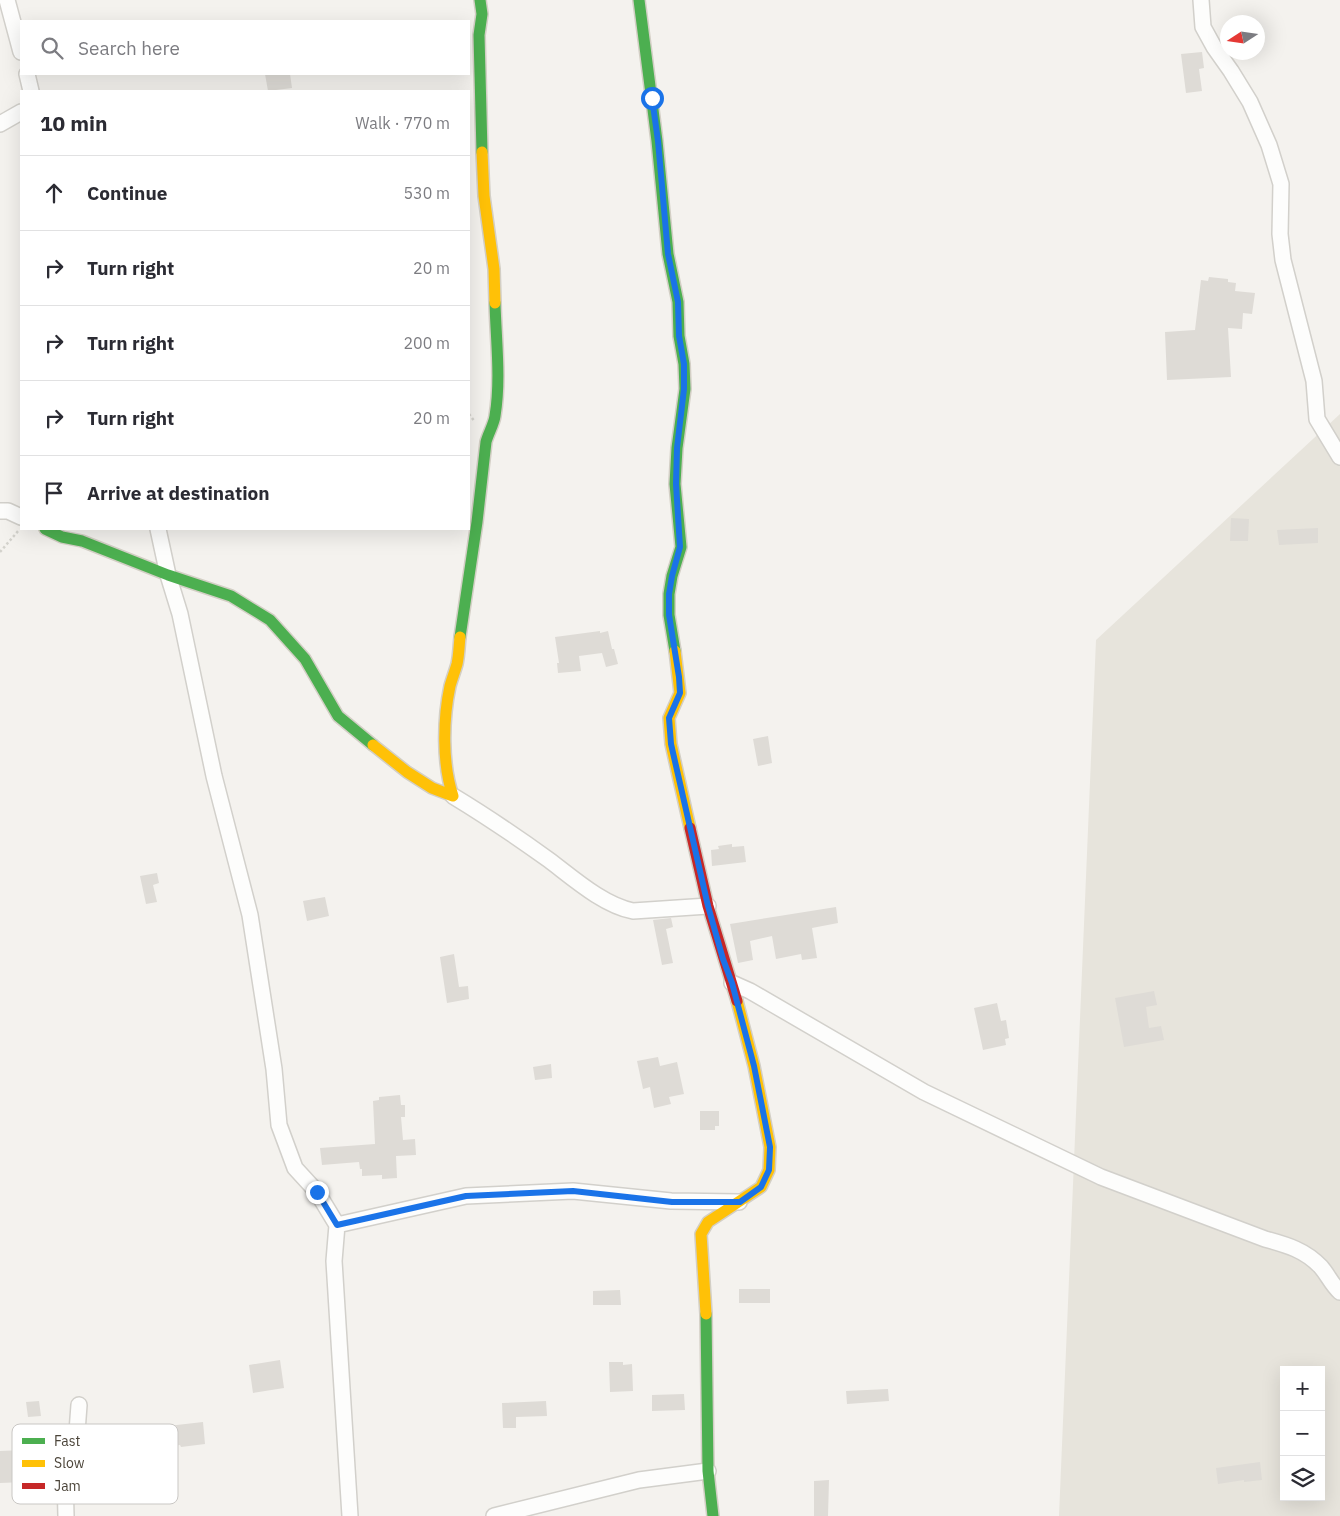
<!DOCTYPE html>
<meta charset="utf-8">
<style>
:root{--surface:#fff;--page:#f2f2f3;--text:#2b2b33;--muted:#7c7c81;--line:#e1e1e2}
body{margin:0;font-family:"IBM Plex Sans",sans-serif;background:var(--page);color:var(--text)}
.controls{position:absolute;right:15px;bottom:15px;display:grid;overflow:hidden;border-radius:0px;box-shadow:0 5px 20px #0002}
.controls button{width:45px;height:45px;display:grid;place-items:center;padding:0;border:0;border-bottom:1px solid var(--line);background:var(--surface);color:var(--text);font:25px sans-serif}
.compass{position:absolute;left:1220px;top:15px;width:45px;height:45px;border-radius:50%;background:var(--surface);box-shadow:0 5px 20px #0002;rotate:258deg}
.stop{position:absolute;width:15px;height:15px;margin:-11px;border:4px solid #1a73e8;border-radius:50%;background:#fff}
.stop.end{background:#1a73e8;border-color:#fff;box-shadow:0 1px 5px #0008}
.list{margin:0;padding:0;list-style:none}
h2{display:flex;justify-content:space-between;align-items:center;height:65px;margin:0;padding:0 20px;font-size:21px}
h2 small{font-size:16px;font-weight:400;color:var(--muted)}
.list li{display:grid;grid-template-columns:32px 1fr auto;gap:15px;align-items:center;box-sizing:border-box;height:75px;padding:0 20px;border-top:1px solid var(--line)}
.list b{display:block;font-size:19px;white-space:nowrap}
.list em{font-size:16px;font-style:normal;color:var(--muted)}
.icon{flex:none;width:28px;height:28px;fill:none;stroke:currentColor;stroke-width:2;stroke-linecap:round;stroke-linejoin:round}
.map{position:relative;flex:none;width:1340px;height:1516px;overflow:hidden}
.search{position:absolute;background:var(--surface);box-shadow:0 5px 20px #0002;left:20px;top:20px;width:450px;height:55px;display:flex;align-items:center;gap:12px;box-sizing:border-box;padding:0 18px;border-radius:0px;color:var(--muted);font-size:19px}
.panel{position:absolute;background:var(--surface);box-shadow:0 5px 20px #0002;left:20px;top:90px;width:450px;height:440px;border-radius:0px}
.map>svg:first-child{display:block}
.residential{fill:#e7e4dc;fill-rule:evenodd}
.building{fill:#dedbd6}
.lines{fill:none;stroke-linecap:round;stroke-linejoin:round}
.street-casing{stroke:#d2d0cb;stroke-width:18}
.fast-casing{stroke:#d3cfc5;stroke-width:14}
.slow-casing{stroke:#d3cfc5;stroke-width:14}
.jam-casing{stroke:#d3cfc5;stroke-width:14}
.path{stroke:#d3d2cc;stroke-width:2.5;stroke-dasharray:2.5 2.5;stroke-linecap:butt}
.street{stroke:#fdfdfc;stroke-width:15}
.fast{stroke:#4caf50;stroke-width:11}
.slow{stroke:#ffc107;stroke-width:11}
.jam{stroke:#c62828;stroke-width:11}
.route{stroke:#1a73e8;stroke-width:6}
.key{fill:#fff;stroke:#c9c7c4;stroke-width:1}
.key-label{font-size:14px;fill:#4b4439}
</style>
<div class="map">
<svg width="1340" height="1516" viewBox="0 0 1340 1516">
<rect width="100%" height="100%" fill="#f4f2ee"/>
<path class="residential" d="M1340,414V1516H1059L1096,640ZM1284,1370H1321V1497H1284Z"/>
<path class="building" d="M1202,52L1204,68L1199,69L1202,91L1186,93L1181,54Z
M265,74H290L292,88L268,91Z
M1209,277L1228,279V282L1236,283L1235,291L1255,293L1252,314L1243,313L1242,329L1228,328L1231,377L1167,380L1165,332L1195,330L1201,280L1208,281Z
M1231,518L1249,519L1248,541H1230Z
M1318,528V543L1279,545L1277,530Z
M600,631V633L608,631L612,649H614L618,664L606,667L602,653L579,656L581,671L558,673L557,663H559L555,637Z
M768,736L772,763L758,766L753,739Z
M732,844V847L744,846L746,862L712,866L711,850L719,849L718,846Z
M157,873L159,883L153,885L157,902L146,904L140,876Z
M325,897L329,916L307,921L303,901Z
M836,907L838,923L812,928L817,958L802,960L801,954L776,959L772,936L750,941L753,960L738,963L730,924Z
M671,918L673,927L666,929L673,963L662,965L653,920Z
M454,954L459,987L468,986L469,999L447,1003L440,957Z
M1154,991L1157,1005L1146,1007L1149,1028L1161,1026L1164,1040L1124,1047L1115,998Z
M997,1003L1001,1021L1006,1020L1009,1038L1005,1039L1006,1045L983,1050L974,1008Z
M658,1057L660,1066L677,1062L684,1094L669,1097L671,1104L654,1108L650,1087L643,1089L637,1061Z
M551,1064L552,1078L535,1080L533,1067Z
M400,1095L401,1105H405V1117H401L403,1140L415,1139L416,1155L396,1156L397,1178L382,1179V1175L362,1176V1169H360L359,1162L322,1165L320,1148L375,1144L373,1101L379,1100V1097Z
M700,1111H719V1126H715V1130H700Z
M739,1289H770V1303H739Z
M620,1290L621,1305H593V1291Z
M280,1360L284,1388L253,1393L249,1365Z
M609,1362H623V1365L632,1364L633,1391L610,1392Z
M888,1389L889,1401L847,1404L846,1391Z
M684,1394L685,1410L652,1411V1395Z
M39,1401L41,1416L28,1417L26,1402Z
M546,1401L547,1416L516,1417V1428H503L502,1403Z
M203,1422L205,1444L181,1447L180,1445L170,1446L168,1426Z
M24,1450L25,1482L0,1483V1451Z
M1260,1462L1262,1480L1244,1482V1480L1218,1484L1216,1468Z
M829,1480L828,1516H814V1481Z"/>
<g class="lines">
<g class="street-casing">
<path id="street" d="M7,0L21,52
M1201,0L1203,27L1214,47L1231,71L1250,102L1269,145L1281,184L1280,234L1283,260L1314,381L1317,419L1340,457
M27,74L31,91
M0,124L21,112
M0,511H8L21,517
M158,529L168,575L180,614L214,776L250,915L274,1069L279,1125L295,1168L317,1192L337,1225L334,1261L350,1516
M453,796C486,816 517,837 549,860C573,878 603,905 633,911L708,906
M732,983L750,991L924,1092L1101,1177L1265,1239C1287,1245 1305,1250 1321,1267C1328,1275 1332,1285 1340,1292
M337,1225L466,1196L573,1191L671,1201L739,1202
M66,1516L65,1476L74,1458L76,1445L79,1405
M494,1516L639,1480L708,1471"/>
</g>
<g class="fast-casing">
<path id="fast" d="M480,0L482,14L479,35L482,152
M639,0L657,141L668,254L678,302L679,336L684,364L685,389L677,448L675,484L681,547L672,576L669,594V615L675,651
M45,529L62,537L82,541L168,575L231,596L270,620L305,659L338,716L373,745
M460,637L477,522L486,442C488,434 494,424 495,416C501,379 496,341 495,303
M706,1314L708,1471L713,1516"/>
</g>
<g class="slow-casing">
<path id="slow" d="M482,152L484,196L494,269L495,303
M675,651L680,693L669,718L671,744L690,828
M373,745L407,772L432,788L453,796C442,764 443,719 450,686C452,679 455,671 457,664C459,655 459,646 460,637
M706,1314L701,1234L708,1222L761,1187L769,1170L770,1147L754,1066L737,1001"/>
</g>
<g class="jam-casing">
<path id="jam" d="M690,828L708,906L737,1001"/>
</g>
<path class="path" d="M469,414L475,422
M0,552L19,530"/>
<use href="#street" class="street"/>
<use href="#fast" class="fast"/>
<use href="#slow" class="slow"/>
<use href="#jam" class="jam"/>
</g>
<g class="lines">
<path class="route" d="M317,1192L337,1225L466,1196L573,1191L672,1202H740L761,1187L769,1170L770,1147L754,1066L732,983L723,959L708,906L671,744L669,718L680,693L679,677L669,615V594L672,576L680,547L676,484L677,448L684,389V364L679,336L678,302L668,254L658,141L652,98"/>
</g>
<rect x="12" y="1424" width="166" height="80" rx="8" class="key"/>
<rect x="22" y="1438" width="23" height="6" fill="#4caf50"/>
<rect x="22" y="1460" width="23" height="7" fill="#ffc107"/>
<rect x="22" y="1483" width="23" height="6" fill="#c62828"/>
<g class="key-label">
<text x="54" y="1446">Fast</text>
<text x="54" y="1468">Slow</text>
<text x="54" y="1491">Jam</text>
</g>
</svg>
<div class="controls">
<button>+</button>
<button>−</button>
<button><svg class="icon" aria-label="layers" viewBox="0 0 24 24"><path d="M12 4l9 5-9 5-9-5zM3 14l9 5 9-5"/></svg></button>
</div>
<svg class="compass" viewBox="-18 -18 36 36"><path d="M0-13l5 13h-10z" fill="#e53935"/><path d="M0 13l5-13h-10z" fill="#7c7c81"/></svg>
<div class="stop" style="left:652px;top:98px"></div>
<div class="stop end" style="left:317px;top:1192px"></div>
<div class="search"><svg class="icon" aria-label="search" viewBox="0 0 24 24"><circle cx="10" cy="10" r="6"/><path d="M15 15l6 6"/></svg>Search here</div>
<section class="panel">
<h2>10 min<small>Walk · 770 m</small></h2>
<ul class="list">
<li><svg class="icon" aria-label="ahead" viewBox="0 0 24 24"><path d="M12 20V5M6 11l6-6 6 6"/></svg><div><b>Continue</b></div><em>530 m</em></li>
<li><svg class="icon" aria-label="right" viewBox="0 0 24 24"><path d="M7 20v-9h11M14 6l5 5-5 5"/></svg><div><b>Turn right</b></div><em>20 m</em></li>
<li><svg class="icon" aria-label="right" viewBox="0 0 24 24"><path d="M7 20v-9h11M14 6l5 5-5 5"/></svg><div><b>Turn right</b></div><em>200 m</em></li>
<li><svg class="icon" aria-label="right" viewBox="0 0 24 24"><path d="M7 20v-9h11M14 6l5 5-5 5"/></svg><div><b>Turn right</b></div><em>20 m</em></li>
<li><svg class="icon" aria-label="arrive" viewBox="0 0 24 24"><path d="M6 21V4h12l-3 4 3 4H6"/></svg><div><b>Arrive at destination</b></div></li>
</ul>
</section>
</div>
